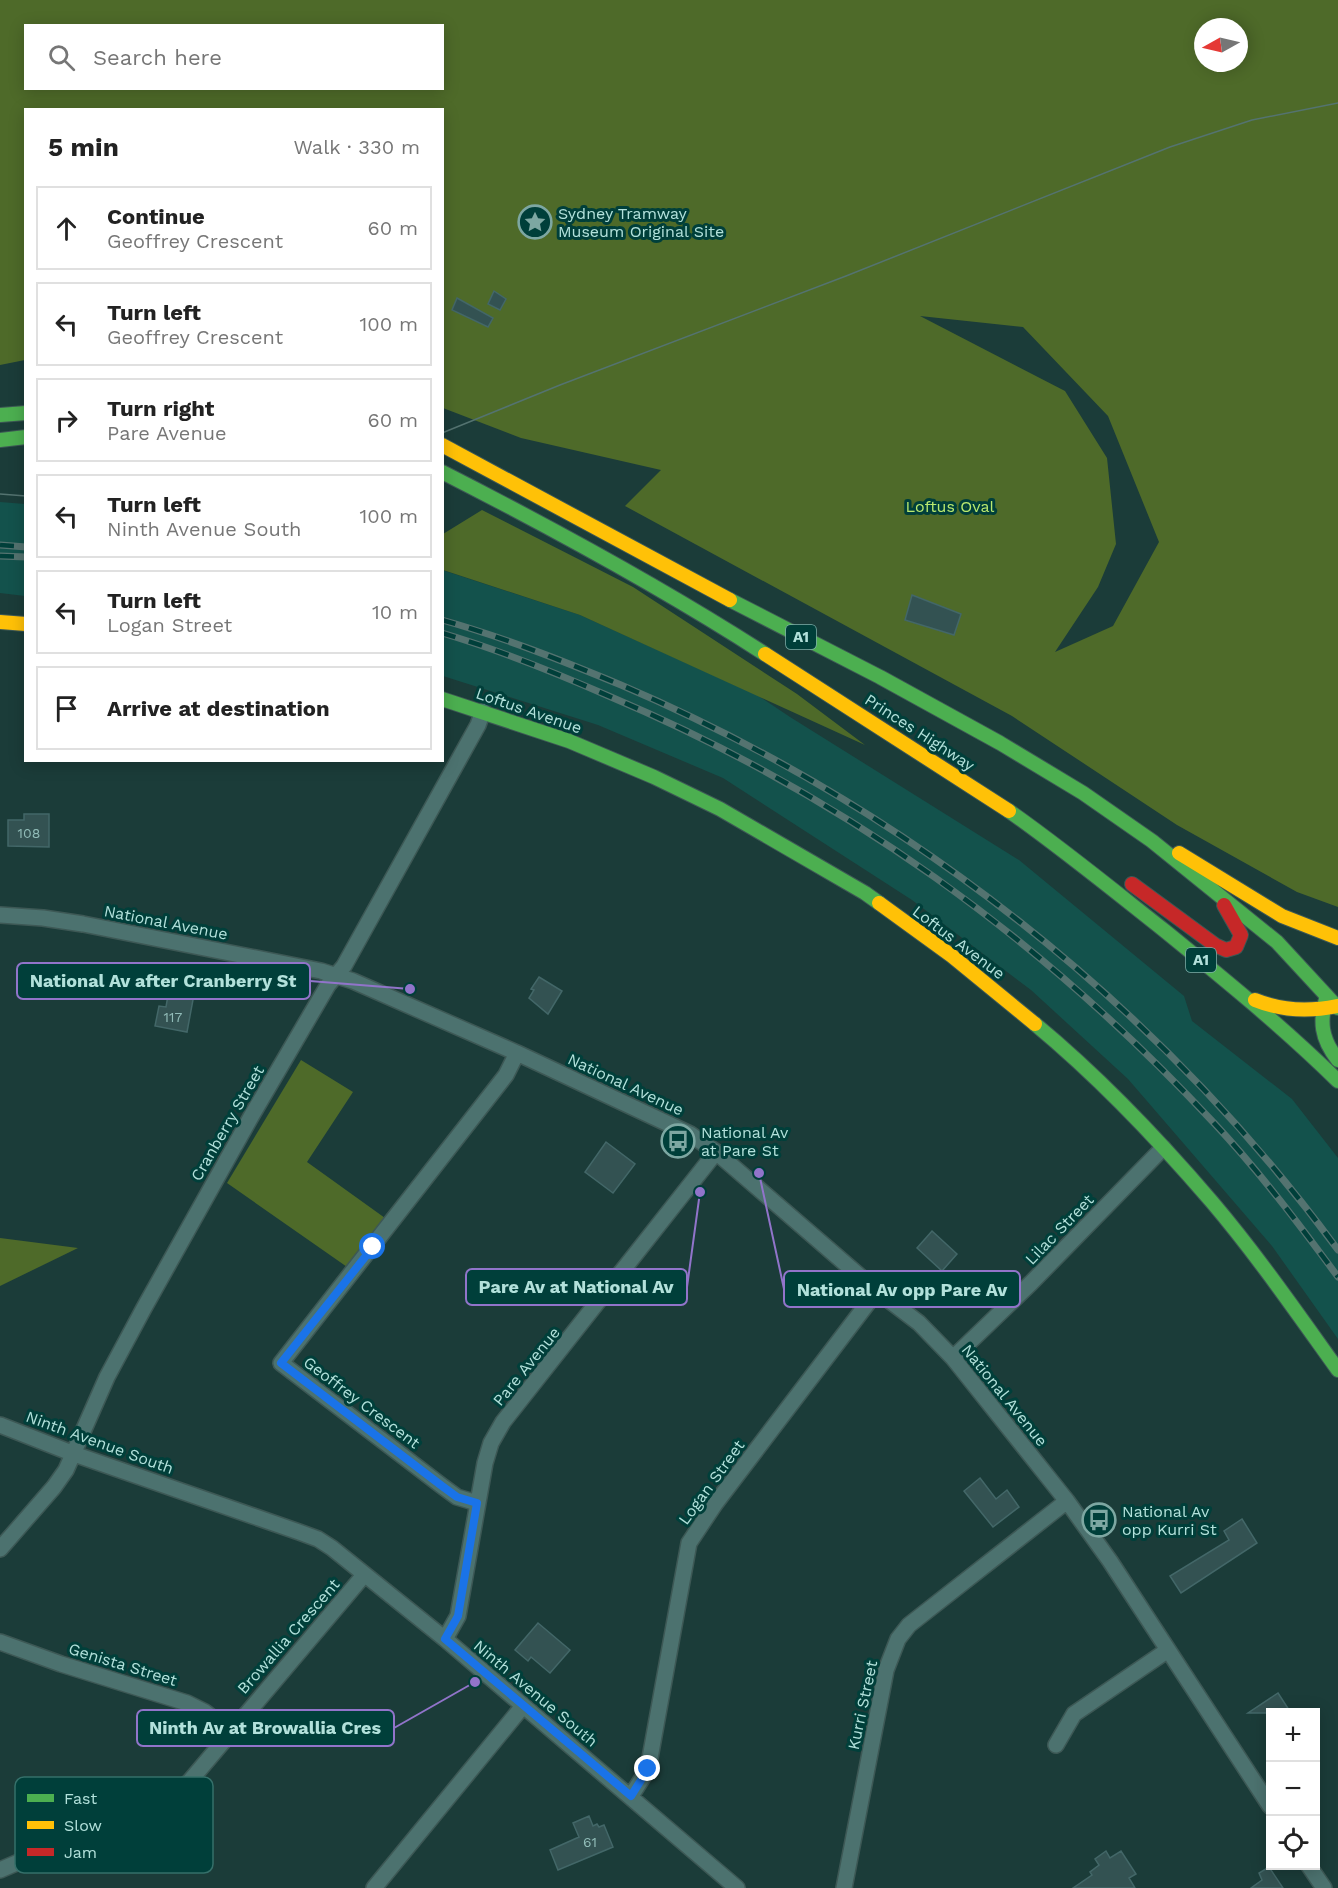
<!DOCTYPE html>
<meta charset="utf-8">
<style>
:root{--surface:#fff;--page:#f6f6f6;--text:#222;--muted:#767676;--line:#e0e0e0}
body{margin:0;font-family:"Work Sans",sans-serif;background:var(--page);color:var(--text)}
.controls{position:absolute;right:18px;bottom:18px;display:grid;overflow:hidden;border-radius:0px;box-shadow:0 3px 15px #0003}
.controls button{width:54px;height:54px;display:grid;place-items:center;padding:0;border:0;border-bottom:2px solid var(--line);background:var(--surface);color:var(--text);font:30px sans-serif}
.compass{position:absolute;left:1194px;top:18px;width:54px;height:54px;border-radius:50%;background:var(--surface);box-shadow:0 3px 15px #0003;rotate:262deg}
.stop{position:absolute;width:18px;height:18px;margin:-14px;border:4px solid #1a73e8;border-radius:50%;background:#fff}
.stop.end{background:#1a73e8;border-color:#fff;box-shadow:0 2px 6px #0008}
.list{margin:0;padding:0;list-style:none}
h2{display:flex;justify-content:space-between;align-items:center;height:78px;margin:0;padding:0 24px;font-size:26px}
h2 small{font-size:20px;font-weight:400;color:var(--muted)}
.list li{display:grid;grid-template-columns:39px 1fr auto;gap:18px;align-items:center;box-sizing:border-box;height:84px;margin:0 12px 12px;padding:0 12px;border:2px solid var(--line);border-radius:0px}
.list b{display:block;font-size:22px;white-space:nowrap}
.list p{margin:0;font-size:20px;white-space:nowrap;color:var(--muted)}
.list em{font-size:20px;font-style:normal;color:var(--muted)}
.icon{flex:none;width:33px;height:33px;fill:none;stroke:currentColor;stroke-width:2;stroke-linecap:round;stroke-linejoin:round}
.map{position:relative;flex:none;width:1338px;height:1888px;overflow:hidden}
.search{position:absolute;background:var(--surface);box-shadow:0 3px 15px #0003;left:24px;top:24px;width:420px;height:66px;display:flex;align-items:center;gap:15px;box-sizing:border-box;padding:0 21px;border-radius:0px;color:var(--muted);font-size:22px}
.panel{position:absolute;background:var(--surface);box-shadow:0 3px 15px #0003;left:24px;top:108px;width:420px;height:654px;border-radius:0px}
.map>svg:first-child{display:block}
.built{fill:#13524c}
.green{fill:#4e6a29;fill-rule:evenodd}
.building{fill:#335252;stroke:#436768;stroke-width:1.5}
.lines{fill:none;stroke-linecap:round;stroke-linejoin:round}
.street-casing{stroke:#3d5855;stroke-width:18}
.fast-casing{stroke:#3d5855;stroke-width:16}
.slow-casing{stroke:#3d5855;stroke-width:16}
.jam-casing{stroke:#3d5855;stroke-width:16}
.street{stroke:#4c726f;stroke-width:15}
.fast{stroke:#4caf50;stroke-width:14}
.slow{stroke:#ffc107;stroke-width:14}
.jam{stroke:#c62828;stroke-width:14}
.tram{stroke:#547370;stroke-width:1.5}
.rail-casing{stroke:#547370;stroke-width:7}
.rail{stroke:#003f3a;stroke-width:4.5;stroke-dasharray:14;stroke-linecap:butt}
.route{stroke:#1a73e8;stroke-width:8}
.labels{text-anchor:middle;stroke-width:6;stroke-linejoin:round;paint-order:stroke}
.number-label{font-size:14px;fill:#92bdb9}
.shield{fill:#003f3a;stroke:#7db0ab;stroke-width:1.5}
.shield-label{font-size:15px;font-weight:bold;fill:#b2e1db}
.poi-label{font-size:16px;fill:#b2e1db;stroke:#003f3a;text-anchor:start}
.park-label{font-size:16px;fill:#baea6f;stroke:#003f3a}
.street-label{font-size:16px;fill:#b2e1db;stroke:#003f3a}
.key{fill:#003f3a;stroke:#35706a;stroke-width:1.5}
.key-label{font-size:16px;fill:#b2e1db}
.leader{fill:none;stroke:#9174ca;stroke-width:2}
.callout-dot{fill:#9174ca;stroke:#003f3a;stroke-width:2}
.callout{fill:#003f3a;stroke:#9174ca;stroke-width:2}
.callout-label{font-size:18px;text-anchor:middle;font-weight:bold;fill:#b2e1db}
</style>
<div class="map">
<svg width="1338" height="1888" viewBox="0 0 1338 1888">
<rect width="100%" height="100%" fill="#1b3c39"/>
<path class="built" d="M0,502L25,504V596L0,593Z
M442,570L580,615L757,695L790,717L1019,860L1184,996L1192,1021L1292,1099L1338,1158V1339L1272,1246L1128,1079L1031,990L912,900L723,778L598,725L443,676Z"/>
<path class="green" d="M0,0H1338V907L1297,892L1177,825L1012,716L625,506L661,470L521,438L443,408L442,110H26L25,360L0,365ZM26,26H442V88H26ZM1203,27H1239V63H1203ZM920,316L1023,327L1108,416L1159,542L1113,626L1055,652L1098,587L1116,544L1107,458L1065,391Z
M482,510L633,587L797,694L865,745L580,615L443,570V534Z
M301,1060L353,1092L307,1162L385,1218L350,1269L227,1183Z
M0,1238L78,1248L0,1286Z"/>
<path class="building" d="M494,291L506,299L500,310L488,304Z
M457,298L493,318L488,327L452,310Z
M912,595L961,614L954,635L905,620Z
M24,814H49V847L8,846V820H24Z
M539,977L562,991L548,1014L529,998L534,990L531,989Z
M170,984L195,989L187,1032L155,1026L159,1006L166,1007Z
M606,1142L635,1164L613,1193L585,1172Z
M932,1231L957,1254L942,1271L917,1248Z
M980,1478L996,1499L1007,1490L1019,1507L993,1527L964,1491Z
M1242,1519L1257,1543L1181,1593L1170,1576L1229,1540L1224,1531Z
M538,1623L570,1650L550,1673L531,1657L528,1661L515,1650Z
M1278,1693L1291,1713H1248Z
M589,1816L593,1826L597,1824L599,1827L604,1825L613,1847L558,1870L550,1850L579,1837L573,1823Z
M1106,1851L1110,1858L1121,1851L1136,1874L1129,1878L1135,1888H1073L1092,1875L1090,1872L1099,1865L1095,1859Z
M1269,1867L1283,1888H1251L1262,1880L1259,1873Z"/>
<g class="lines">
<g class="street-casing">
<path id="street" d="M0,915L43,918L83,924L321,971L353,981L517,1053L690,1134L716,1152L877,1291L919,1323L953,1358L1067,1501L1110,1561L1270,1806
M953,1358L1031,1283L1163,1148
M0,1425L74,1454L299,1532L318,1539L332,1548L445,1639L737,1888
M477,1503L457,1497L442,1486L281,1363L506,1075L517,1053
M0,1549L54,1487L66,1470L107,1377L144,1308L252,1115L328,985L344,966L478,725L483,711
M445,1639L458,1616L485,1463L491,1443L503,1422L716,1152
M0,1642L61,1664L187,1703L205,1712L230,1732
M1056,1745L1074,1714L1168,1650
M631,1796L648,1769L689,1543L715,1504L877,1291
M1309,1866L1324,1888
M0,1870L163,1800L177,1792L189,1782L364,1575
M374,1888L523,1706
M844,1888L886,1670L898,1639L909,1625L1067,1501"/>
</g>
<g class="fast-casing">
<path id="fast" d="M0,415L26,413
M0,440L26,437
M442,472C552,528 661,587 765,654
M730,600L880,677L1000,743L1083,793L1152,841L1277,942L1338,1008
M442,699L569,741L654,777L720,809L865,893L879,903
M1009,811C1063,849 1113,890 1165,931C1224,979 1283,1027 1338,1081
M1327,996C1319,1021 1321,1039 1338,1060
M1035,1024C1099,1077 1158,1139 1212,1202C1257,1255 1297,1313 1338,1370"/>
</g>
<g class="slow-casing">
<path id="slow" d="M442,445L730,600
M0,622L26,624
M765,654L1009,811
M1179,853L1282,916L1338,938
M879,903L952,956L1035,1024
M1255,1000C1282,1011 1308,1012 1337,1006"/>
</g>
<g class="jam-casing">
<path id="jam" d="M1132,884L1215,945L1226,950L1236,947L1241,935L1224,905"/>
</g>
<use href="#street" class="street"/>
<use href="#fast" class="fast"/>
<use href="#slow" class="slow"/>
<use href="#jam" class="jam"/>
<path class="tram" d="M442,433L560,385L846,276L1170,147L1252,120L1338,103
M0,494L26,496"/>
<g class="rail-casing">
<path id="rail" d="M0,545L26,547
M0,556L26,557
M442,620C503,637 563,661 621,685C904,806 1156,1002 1338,1250
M442,633C500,650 556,673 611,697C845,796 1041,938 1214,1123C1259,1171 1299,1224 1338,1277"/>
</g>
<use href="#rail" class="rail"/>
</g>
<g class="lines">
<path class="route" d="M373,1247L281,1363L442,1486L457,1497L477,1503L458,1616L445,1639L631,1796L648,1769"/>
</g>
<defs>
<g id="sight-ring" transform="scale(1.725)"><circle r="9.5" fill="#003f3a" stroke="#7da7a2" stroke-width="1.5"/><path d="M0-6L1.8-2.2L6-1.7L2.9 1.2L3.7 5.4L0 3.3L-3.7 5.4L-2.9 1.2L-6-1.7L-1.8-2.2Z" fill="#7da7a2"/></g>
<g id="bus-ring" transform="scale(1.725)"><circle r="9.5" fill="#003f3a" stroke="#7da7a2" stroke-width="1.5"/><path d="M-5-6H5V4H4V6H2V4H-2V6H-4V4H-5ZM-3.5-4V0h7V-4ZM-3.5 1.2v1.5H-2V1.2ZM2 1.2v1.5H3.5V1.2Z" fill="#7da7a2"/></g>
</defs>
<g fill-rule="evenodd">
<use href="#sight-ring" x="535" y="222"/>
<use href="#bus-ring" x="678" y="1141"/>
<use href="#bus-ring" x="1099" y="1520"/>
</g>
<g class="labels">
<g class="number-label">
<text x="29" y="838">108</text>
<text x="173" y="1022">117</text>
<text x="590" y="1847">61</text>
</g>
<g class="shield">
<rect x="786" y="625" width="30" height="24" rx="4.5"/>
<rect x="1186" y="948" width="30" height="24" rx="4.5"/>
</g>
<g class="shield-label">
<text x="801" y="642">A1</text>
<text x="1201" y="965">A1</text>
</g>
<g class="poi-label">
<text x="558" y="219">Sydney Tramway<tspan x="558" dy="18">Museum Original Site</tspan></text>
<text x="701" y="1138">National Av<tspan x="701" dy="18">at Pare St</tspan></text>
<text x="1122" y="1517">National Av<tspan x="1122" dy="18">opp Kurri St</tspan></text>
</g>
<g class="park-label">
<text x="950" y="512">Loftus Oval</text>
</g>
<g class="street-label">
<text transform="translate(529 710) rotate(19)" y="6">Loftus Avenue</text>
<text transform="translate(920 732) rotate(33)" y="6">Princes Highway</text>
<text transform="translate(166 922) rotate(11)" y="6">National Avenue</text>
<text transform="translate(959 942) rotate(37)" y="6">Loftus Avenue</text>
<text transform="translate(626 1084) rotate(25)" y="6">National Avenue</text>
<text transform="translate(227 1123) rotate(-60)" y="6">Cranberry Street</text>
<text transform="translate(1059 1229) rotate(-46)" y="6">Lilac Street</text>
<text transform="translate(526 1366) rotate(-51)" y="6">Pare Avenue</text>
<text transform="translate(1005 1395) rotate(51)" y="6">National Avenue</text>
<text transform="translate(362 1402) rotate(37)" y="6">Geoffrey Crescent</text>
<text transform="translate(100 1442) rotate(20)" y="6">Ninth Avenue South</text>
<text transform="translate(711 1482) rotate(-54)" y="6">Logan Street</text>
<text transform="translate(288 1636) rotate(-49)" y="6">Browallia Crescent</text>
<text transform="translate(123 1664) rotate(17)" y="6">Genista Street</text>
<text transform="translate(536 1693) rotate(40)" y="6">Ninth Avenue South</text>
<text transform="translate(862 1705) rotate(-78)" y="6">Kurri Street</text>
</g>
</g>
<rect x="15" y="1777" width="198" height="96" rx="9" class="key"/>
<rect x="27" y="1794" width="27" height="8" fill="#4caf50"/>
<rect x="27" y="1821" width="27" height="8" fill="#ffc107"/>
<rect x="27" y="1848" width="27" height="8" fill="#c62828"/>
<g class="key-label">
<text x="64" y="1804">Fast</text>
<text x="64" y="1831">Slow</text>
<text x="64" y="1858">Jam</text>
</g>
<path class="leader" d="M410 989L310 981M700 1192L687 1287M759 1173L784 1289M475 1682L394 1728"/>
<g class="callout-dot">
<circle cx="410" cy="989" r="6"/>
<circle cx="700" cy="1192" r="6"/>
<circle cx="759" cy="1173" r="6"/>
<circle cx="475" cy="1682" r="6"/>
</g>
<g class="callout">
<rect x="17" y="963" width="293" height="36" rx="6"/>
<rect x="466" y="1269" width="221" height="36" rx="6"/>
<rect x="784" y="1271" width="236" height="36" rx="6"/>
<rect x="137" y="1710" width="257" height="36" rx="6"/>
</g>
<g class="callout-label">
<text x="163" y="987">National Av after Cranberry St</text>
<text x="576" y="1293">Pare Av at National Av</text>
<text x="902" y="1296">National Av opp Pare Av</text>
<text x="265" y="1734">Ninth Av at Browallia Cres</text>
</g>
</svg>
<div class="controls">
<button>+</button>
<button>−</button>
<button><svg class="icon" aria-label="locate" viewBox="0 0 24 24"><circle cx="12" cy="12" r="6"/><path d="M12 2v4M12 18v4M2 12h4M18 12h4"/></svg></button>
</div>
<svg class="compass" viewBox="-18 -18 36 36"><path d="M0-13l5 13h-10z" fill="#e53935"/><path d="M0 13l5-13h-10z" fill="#767676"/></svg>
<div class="stop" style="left:373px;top:1247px"></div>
<div class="stop end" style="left:648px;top:1769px"></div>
<div class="search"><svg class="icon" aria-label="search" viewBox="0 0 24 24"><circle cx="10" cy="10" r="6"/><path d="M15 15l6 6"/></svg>Search here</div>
<section class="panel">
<h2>5 min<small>Walk · 330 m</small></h2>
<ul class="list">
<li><svg class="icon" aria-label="ahead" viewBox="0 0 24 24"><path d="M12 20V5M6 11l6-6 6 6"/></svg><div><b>Continue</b><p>Geoffrey Crescent</p></div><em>60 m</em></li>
<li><svg class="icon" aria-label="left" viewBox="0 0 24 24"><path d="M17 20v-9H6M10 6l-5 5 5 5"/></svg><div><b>Turn left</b><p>Geoffrey Crescent</p></div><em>100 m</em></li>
<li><svg class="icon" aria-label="right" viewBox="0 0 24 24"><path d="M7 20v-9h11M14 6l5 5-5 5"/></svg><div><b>Turn right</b><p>Pare Avenue</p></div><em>60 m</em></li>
<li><svg class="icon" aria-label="left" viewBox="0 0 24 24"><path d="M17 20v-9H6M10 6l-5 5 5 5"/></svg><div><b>Turn left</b><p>Ninth Avenue South</p></div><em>100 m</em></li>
<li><svg class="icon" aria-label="left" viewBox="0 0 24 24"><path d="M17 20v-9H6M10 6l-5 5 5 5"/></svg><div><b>Turn left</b><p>Logan Street</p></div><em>10 m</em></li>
<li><svg class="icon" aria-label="arrive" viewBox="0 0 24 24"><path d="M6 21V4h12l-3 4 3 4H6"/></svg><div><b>Arrive at destination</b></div></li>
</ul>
</section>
</div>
